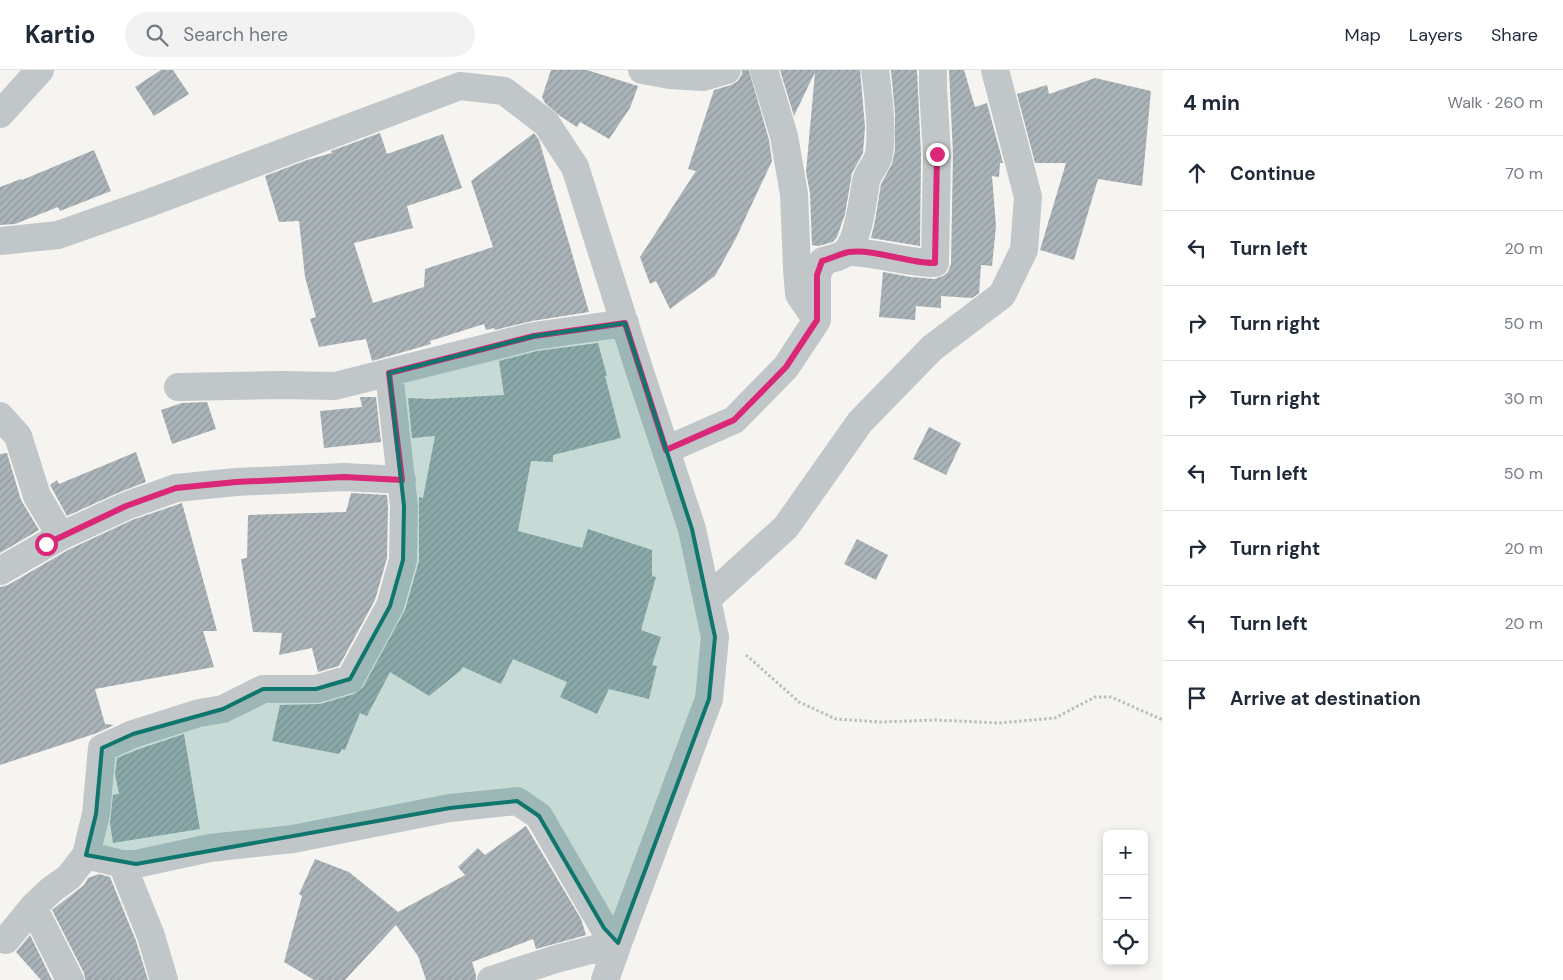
<!DOCTYPE html>
<meta charset="utf-8">
<style>
:root{--surface:#fff;--page:#f2f2f3;--text:#1f2937;--muted:#747a83;--line:#e0e1e3}
body{margin:0;font-family:"DM Sans",sans-serif;background:var(--page);color:var(--text)}
.controls{position:absolute;right:15px;bottom:15px;display:grid;overflow:hidden;border-radius:8px;box-shadow:0 2px 8px #0003}
.controls button{width:45px;height:45px;display:grid;place-items:center;padding:0;border:0;border-bottom:1px solid var(--line);background:var(--surface);color:var(--text);font:25px sans-serif}
.stop{position:absolute;width:15px;height:15px;margin:-11px;border:4px solid #db2777;border-radius:50%;background:#fff}
.stop.end{background:#db2777;border-color:#fff;box-shadow:0 1px 5px #0008}
.list{margin:0;padding:0;list-style:none}
h2{display:flex;justify-content:space-between;align-items:center;height:65px;margin:0;padding:0 20px;font-size:21px}
h2 small{font-size:16px;font-weight:400;color:var(--muted)}
.list li{display:grid;grid-template-columns:32px 1fr auto;gap:15px;align-items:center;box-sizing:border-box;height:75px;padding:0 20px;border-top:1px solid var(--line)}
.list b{display:block;font-size:19px;white-space:nowrap}
.list em{font-size:16px;font-style:normal;color:var(--muted)}
.icon{flex:none;width:28px;height:28px;fill:none;stroke:currentColor;stroke-width:2;stroke-linecap:round;stroke-linejoin:round}
.map{position:relative;flex:none;width:1163px;height:910px;overflow:hidden}
header{display:flex;align-items:center;gap:30px;box-sizing:border-box;height:70px;padding:0 25px;background:var(--surface);border-bottom:1px solid var(--line)}
header strong{font-size:24px}
nav{display:flex;gap:28px;margin-inline-start:auto;font-size:18px}
.search{width:350px;height:45px;background:var(--page);display:flex;align-items:center;gap:12px;box-sizing:border-box;padding:0 18px;border-radius:28px;color:var(--muted);font-size:19px}
main{display:flex}
aside{flex:1;background:var(--surface)}
.map>svg:first-child{display:block}
.building{fill:url(#building-hatch)}
.lines{fill:none;stroke-linecap:round;stroke-linejoin:round}
.path{stroke:#babebf;stroke-width:3;stroke-dasharray:2.5 2.5;stroke-linecap:butt}
.minor{stroke:#c1c6c9;stroke-width:28}
.route{stroke:#db2777;stroke-width:6}
.marked{fill:#0f766e;fill-opacity:0.2;stroke:#0f766e;stroke-width:4;stroke-linejoin:round}
</style>
<header>
<strong>Kartio</strong>
<div class="search"><svg class="icon" aria-label="search" viewBox="0 0 24 24"><circle cx="10" cy="10" r="6"/><path d="M15 15l6 6"/></svg>Search here</div>
<nav><a>Map</a><a>Layers</a><a>Share</a></nav>
</header>
<main>
<div class="map">
<svg width="1163" height="910" viewBox="0 0 1163 910">
<defs>
<pattern id="building-hatch" width="6" height="6" patternUnits="userSpaceOnUse" patternTransform="scale(1.25)"><rect width="6" height="6" fill="#aab4b8"/><path d="M-1 1l2-2M0 6l6-6M5 7l2-2" fill="none" stroke="#8e979b"/></pattern>
</defs>
<rect width="100%" height="100%" fill="#f5f4f0"/>
<path class="building" d="M161,0H173L189,24L154,46L135,17Z
M551,0H587L638,16L630,38L609,69L580,52L577,57L560,46L545,33L542,27Z
M742,0H749L769,70L772,91L736,168L715,206L670,239L656,211L650,214L640,187L696,101L688,99L714,20L731,15L738,11L742,4Z
M780,0H860L865,57L863,83L852,103L845,144L837,167L833,172L818,176L812,175L810,123L806,102L815,2L794,46Z
M891,0H917L921,84L920,176L871,168L875,151L881,114L892,94L895,80V43Z
M949,0H964L975,37L987,33L1003,93H1000L999,107L992,106L996,156L992,196L981,195L979,223L972,228L941,226V238L916,236L915,250L879,247L883,202L911,207L935,209L943,206L948,202L951,194L953,84Z
M1095,8L1151,21L1142,116L1098,109L1074,190L1040,180L1066,93H1035L1017,24L1047,15L1049,24Z
M380,63L387,84L443,64L462,118L407,136L413,158L354,173L373,233L424,217L425,199L493,177L471,111L534,63L539,70L589,242L532,251L495,260L494,258L486,260L484,254L430,271L431,274L372,291L366,269L319,277L310,249L316,247L305,207L299,151L279,152L265,106L307,90L332,83L331,81Z
M94,80L111,121L60,141L58,137L15,154L0,155V117L21,109L22,110Z
M598,273L607,306H605L621,368L553,385V392L531,391L518,461L582,478L588,459L652,480V506L656,507L641,560L661,567L652,595L657,596L649,629L609,619L597,644L560,627L567,612L513,589L501,614L463,597L460,601L429,626L390,602L367,646L360,643L345,680L342,679L339,684L272,671L280,635L320,634L354,624L363,617L405,540L419,491V427L423,428L435,366L412,368L408,328L431,329L504,325L499,291L537,281Z
M360,327H376L381,372L324,378L320,341L362,337Z
M207,332L216,359L172,374L161,340L182,333Z
M929,357L961,373L946,405L913,389Z
M136,382L146,412L120,422L67,446L50,415L57,410L59,414Z
M7,383L21,430L39,460L0,483V384Z
M351,423L387,425L388,437L387,488L375,530L339,596L318,602L312,578L279,585L282,563L253,562L241,489L247,488L248,445L346,442Z
M182,433L217,561H203L214,597L95,619L105,654L114,655L97,663L0,695V517L8,515L68,480L132,450Z
M857,469L888,485L876,510L844,494Z
M184,664L200,759L113,773L110,753L113,725L119,724L115,704L117,688L139,679Z
M526,756L581,849L586,865L536,879L533,869L472,892L476,905V910H426L418,886L396,855L345,910H314L284,892L302,826L299,824L315,789L349,802L398,842L465,805L458,797L478,778L485,785Z
M99,804L110,807L136,871L148,910H85L84,903L52,840L84,815L88,808Z
M30,865L52,910H41L16,882Z"/>
<g class="lines">
<path class="path" d="M746,585L799,632L836,649L881,652L936,650L999,653L1055,648L1095,627H1111L1163,650"/>
<path class="minor" d="M642,0L670,5L703,7L727,0
M764,0L784,66L794,124L797,199L799,224L812,243
M0,44L40,0
M0,171L58,165L149,133L460,16L504,21L546,53L575,97L639,299L692,459L715,567L709,629L618,873L605,910
M847,182C877,182 905,193 935,193L937,84L933,18V0
M178,317L281,315L335,316L534,266L625,253
M0,346L18,366L37,426L61,466
M666,380L734,350L786,297L817,250V205L823,191C830,189 842,187 847,181C859,167 863,129 866,111C868,102 875,96 878,88C884,66 878,23 875,0
M0,501L61,466L126,436L176,418L236,412L344,407L402,410
M707,529L786,457L860,352L932,278L1002,225L1024,180L1028,127L995,0
M86,785L122,794H136L210,778L293,769L450,738L517,731L539,746L604,858L618,873L556,889L491,910
M122,794L151,866L164,910
M33,837L70,910
M6,870L33,837L51,820L69,807L86,785L96,744L102,678L133,664L199,643L223,639L263,619H316L350,609L390,536L403,490L404,436L389,303"/>
</g>
<g class="lines">
<path class="route" d="M46,474L126,436L176,418L236,412L344,407L402,410L389,303L534,266L625,253L666,380L734,350L786,297L817,250V205L822,191C830,189 842,183 849,182C877,179 906,193 935,193L937,84"/>
</g>
<path class="marked" d="M625,253L692,459L715,567L709,629L618,873L604,858L539,746L517,731L450,738L136,794L86,785L96,744L102,678L133,664L223,639L263,619H316L350,609L390,536L403,490L404,436L389,303L534,266Z"/>
</svg>
<div class="controls">
<button>+</button>
<button>−</button>
<button><svg class="icon" aria-label="locate" viewBox="0 0 24 24"><circle cx="12" cy="12" r="6"/><path d="M12 2v4M12 18v4M2 12h4M18 12h4"/></svg></button>
</div>
<div class="stop" style="left:46px;top:474px"></div>
<div class="stop end" style="left:937px;top:84px"></div>
</div>
<aside>
<h2>4 min<small>Walk · 260 m</small></h2>
<ul class="list">
<li><svg class="icon" aria-label="ahead" viewBox="0 0 24 24"><path d="M12 20V5M6 11l6-6 6 6"/></svg><div><b>Continue</b></div><em>70 m</em></li>
<li><svg class="icon" aria-label="left" viewBox="0 0 24 24"><path d="M17 20v-9H6M10 6l-5 5 5 5"/></svg><div><b>Turn left</b></div><em>20 m</em></li>
<li><svg class="icon" aria-label="right" viewBox="0 0 24 24"><path d="M7 20v-9h11M14 6l5 5-5 5"/></svg><div><b>Turn right</b></div><em>50 m</em></li>
<li><svg class="icon" aria-label="right" viewBox="0 0 24 24"><path d="M7 20v-9h11M14 6l5 5-5 5"/></svg><div><b>Turn right</b></div><em>30 m</em></li>
<li><svg class="icon" aria-label="left" viewBox="0 0 24 24"><path d="M17 20v-9H6M10 6l-5 5 5 5"/></svg><div><b>Turn left</b></div><em>50 m</em></li>
<li><svg class="icon" aria-label="right" viewBox="0 0 24 24"><path d="M7 20v-9h11M14 6l5 5-5 5"/></svg><div><b>Turn right</b></div><em>20 m</em></li>
<li><svg class="icon" aria-label="left" viewBox="0 0 24 24"><path d="M17 20v-9H6M10 6l-5 5 5 5"/></svg><div><b>Turn left</b></div><em>20 m</em></li>
<li><svg class="icon" aria-label="arrive" viewBox="0 0 24 24"><path d="M6 21V4h12l-3 4 3 4H6"/></svg><div><b>Arrive at destination</b></div></li>
</ul>
</aside>
</main>
